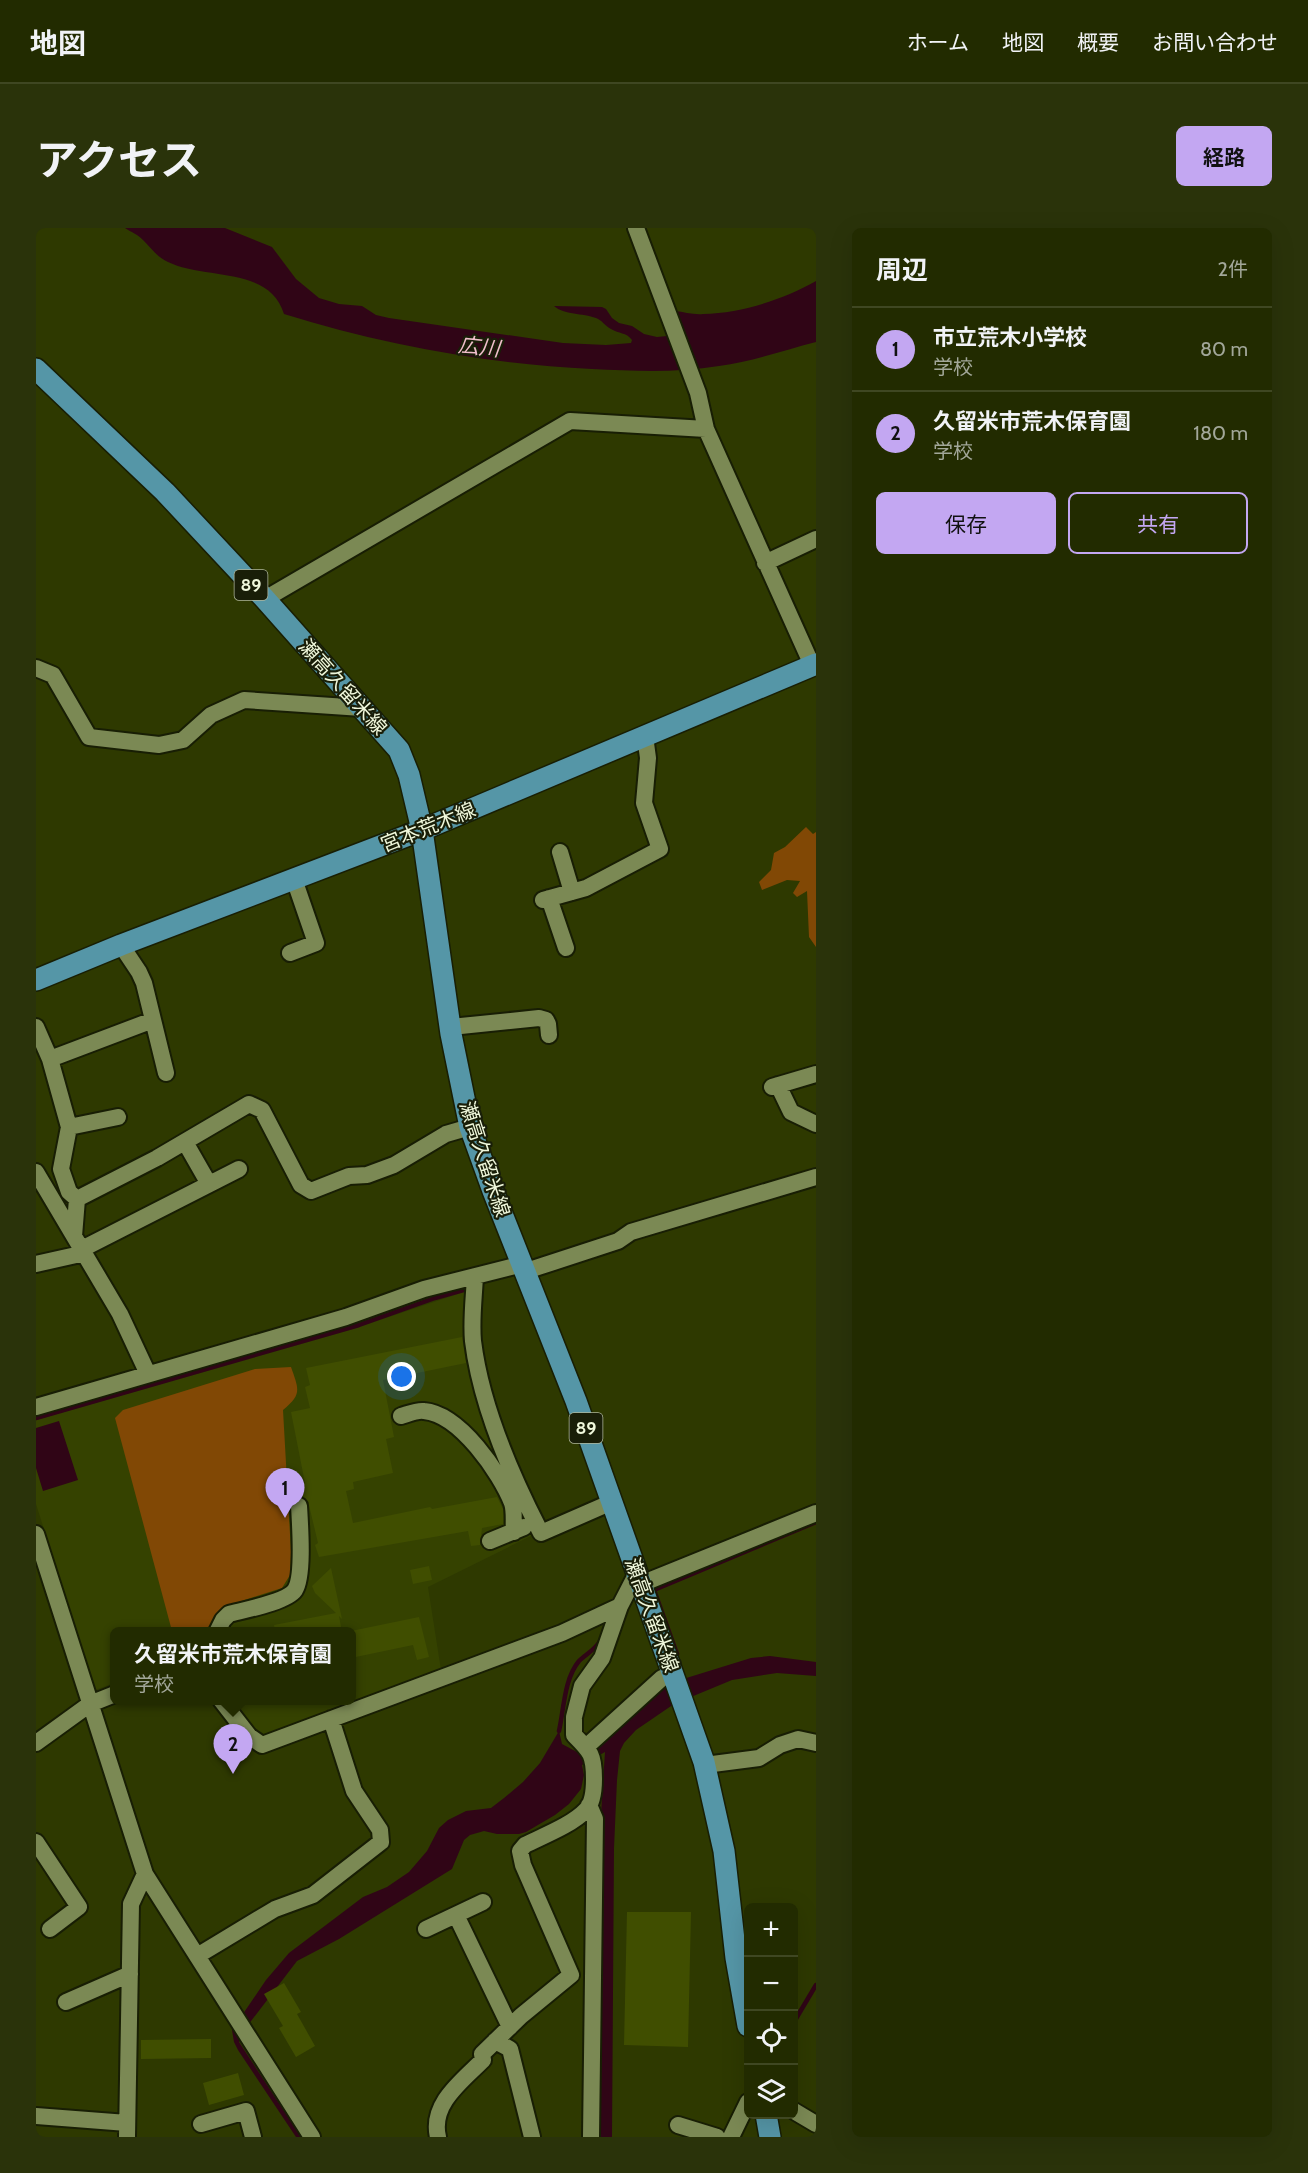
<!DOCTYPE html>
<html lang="ja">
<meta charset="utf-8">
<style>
:root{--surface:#222b00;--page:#2a330a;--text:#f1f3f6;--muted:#a2a799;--line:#3f4722;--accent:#c3a7f2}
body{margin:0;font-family:Cabin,"Noto Sans JP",sans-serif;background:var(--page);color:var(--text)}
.controls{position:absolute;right:18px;bottom:18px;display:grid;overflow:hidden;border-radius:9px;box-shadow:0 6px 24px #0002}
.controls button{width:54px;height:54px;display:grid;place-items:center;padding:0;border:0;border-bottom:2px solid var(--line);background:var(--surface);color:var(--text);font:30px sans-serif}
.you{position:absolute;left:366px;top:1149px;width:21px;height:21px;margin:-15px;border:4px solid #fff;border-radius:50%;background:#1a73e8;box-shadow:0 0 0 9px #1a73e833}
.badge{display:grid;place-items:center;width:39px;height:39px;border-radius:50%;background:var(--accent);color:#111;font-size:20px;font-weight:700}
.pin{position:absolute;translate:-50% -50px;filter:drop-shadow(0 2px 3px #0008)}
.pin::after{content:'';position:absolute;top:32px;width:21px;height:18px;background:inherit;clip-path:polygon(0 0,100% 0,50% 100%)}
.popup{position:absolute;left:74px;top:1399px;width:246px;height:78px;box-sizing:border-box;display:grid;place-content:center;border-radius:9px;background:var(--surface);filter:drop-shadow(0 2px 4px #0005);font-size:20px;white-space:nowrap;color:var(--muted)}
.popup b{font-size:22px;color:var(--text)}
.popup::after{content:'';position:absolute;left:50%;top:100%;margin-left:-12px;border:12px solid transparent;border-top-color:var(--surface)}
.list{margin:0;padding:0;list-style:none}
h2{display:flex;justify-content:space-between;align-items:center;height:78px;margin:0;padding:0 24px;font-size:26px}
h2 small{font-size:20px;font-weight:400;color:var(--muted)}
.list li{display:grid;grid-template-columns:39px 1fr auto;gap:18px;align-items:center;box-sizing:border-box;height:84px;padding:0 24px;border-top:2px solid var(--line)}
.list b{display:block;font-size:22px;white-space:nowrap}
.list p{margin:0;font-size:20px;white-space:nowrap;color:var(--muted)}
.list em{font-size:20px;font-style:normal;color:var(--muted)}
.actions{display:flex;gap:12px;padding:18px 24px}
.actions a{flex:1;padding:14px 0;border:2px solid var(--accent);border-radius:9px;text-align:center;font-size:21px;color:var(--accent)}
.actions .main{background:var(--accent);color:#111}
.icon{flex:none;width:33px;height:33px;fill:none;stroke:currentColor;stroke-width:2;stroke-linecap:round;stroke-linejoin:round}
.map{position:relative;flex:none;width:780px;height:1909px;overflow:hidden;border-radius:9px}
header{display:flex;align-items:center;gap:36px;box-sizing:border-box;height:84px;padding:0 30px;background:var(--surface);border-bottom:2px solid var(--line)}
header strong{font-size:28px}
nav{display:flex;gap:33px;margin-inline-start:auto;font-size:21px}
.intro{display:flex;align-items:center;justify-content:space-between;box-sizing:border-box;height:144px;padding:0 36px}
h1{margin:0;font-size:42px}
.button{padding:15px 27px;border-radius:9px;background:var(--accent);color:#111;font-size:21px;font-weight:700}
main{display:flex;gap:36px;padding:0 36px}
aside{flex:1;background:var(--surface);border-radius:9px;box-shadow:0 6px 24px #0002}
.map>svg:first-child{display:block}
.built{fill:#354200}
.green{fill:#814805}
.water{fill:#300516}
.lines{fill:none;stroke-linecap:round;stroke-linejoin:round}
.stream{stroke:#300516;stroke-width:4.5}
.building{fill:#404e00}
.minor-casing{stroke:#181e04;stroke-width:20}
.major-casing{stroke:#181e04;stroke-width:24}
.minor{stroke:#7b8954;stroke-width:16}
.major{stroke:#5596a7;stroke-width:21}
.labels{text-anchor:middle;stroke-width:4.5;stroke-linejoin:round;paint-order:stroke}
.shield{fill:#191e08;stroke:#b0b79c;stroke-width:1.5}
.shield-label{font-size:18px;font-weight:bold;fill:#f0f8dc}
.street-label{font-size:20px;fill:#f0f8dc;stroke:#191e08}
.water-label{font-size:21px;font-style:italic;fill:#f0becb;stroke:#191e08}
</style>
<header>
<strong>地図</strong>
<nav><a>ホーム</a><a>地図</a><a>概要</a><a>お問い合わせ</a></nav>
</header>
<div class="intro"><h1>アクセス</h1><a class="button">経路</a></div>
<main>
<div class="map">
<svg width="780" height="1909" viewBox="0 0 780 1909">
<rect width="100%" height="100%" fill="#2e3900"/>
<path class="built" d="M434,1062L433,1102L501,1305L392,1359L405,1442L225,1510L194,1473L316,1472V1404H79L78,1455L59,1462L0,1276V1192L314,1102Z"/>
<path class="green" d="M770,599L777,606L780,604V719L773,709L771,663L761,669L757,665L764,653L751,652L726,662L723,654L735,642L738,625L749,619Z
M255,1139C263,1162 266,1166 247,1182L255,1324L254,1347L246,1360L190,1378L180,1386L175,1397L167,1403H136L79,1190L87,1182L219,1141Z"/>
<path class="water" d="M89,0H189L236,19L260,51L283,70L303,76L326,78L340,87L353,90L527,115L570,117L595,115L596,112C590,104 583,106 575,101C569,98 566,92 560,90C547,85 528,87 518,78L566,79L570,81L576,90L583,95L596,98L608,106L621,109L631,108L639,83C648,84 658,87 667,86C706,85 746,72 780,53V114C748,122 716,134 683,138C641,145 599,143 556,141C452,136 348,117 248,86C234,38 169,52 132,34C121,29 116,21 108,13C103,7 95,4 89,0Z
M23,1193L42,1252L7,1263L0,1240V1200Z
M734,1428L780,1434V1448L741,1445L696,1452L638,1476L600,1502L588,1515L584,1523L581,1552L578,1620L576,1909H560L565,1586L569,1524L546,1537L548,1547L545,1561L533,1576L519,1587L490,1604L483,1606H461L448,1603L434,1607L428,1612L416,1641L303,1711L261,1733L212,1797L203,1814L265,1909H260L202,1822L198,1814L196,1802L230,1752L253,1725L327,1669L351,1659L373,1644L391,1623L403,1600L412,1592L430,1583L455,1580L468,1570L487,1554L504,1535L523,1503L526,1516L541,1524L631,1456L715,1430Z"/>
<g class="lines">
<path class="stream" d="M0,1190L323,1097L399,1070L431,1061
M641,1426L618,1362L780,1294
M523,1503C528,1481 528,1451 543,1433C550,1426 559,1422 564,1413
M758,1794L780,1757"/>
</g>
<path class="building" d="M426,1109L430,1135L347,1152L358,1209L350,1211L357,1245L317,1254L318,1261L310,1263L317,1295L394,1279L396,1281L461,1269L467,1281V1296L446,1300L444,1317L435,1318L432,1303L283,1329L279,1317L282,1315L272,1273L267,1268L257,1269L255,1259L269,1255L255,1184L274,1180L269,1159L274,1157L270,1140Z
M393,1338L396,1352L377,1356L374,1342Z
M295,1340L306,1391L303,1388L306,1404H239L238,1397L300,1385L279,1365L276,1358Z
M383,1389L393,1429L381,1432L377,1417L315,1430V1403Z
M591,1684H655L652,1819L588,1817Z
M248,1755L265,1784L261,1786L279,1818L260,1829L243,1800L247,1798L228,1766Z
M175,1811V1830L105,1831V1812Z
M202,1845L208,1867L173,1877L167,1855Z"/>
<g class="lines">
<g class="minor-casing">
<path id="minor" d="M600,0L662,165L670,201L776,437
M729,335L780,311
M229,371L534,193L670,201
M0,440L17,447L53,509L123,517L147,512L175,487L208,472L326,480
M524,624L536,664
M513,670L530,720
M507,672L550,660L624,621L608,575L612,530L609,508
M85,717L103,744L108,755L130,845
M254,725L280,715L258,651
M0,799L14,831L33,899
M415,799L503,790L510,792L512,796L513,807
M14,831L117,792
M742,857L755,884L780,896
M736,859L780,846
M149,914L173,956
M0,944L84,1086L112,1146
M41,971L33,964L25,941L33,899L82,889
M38,1008L41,971L121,930L213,876L226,882L265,957L275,963L313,948L331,947L358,937L410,906L434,899
M46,1021L203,941
M0,1036L49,1025
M490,1043L582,1013L595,1004L780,949
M439,1048C438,1070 435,1092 437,1113C445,1178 475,1247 505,1305L576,1274
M0,1179L310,1089L388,1061L487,1036
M365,1188C372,1186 381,1182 388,1183C424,1186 464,1245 476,1275C479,1284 477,1295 478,1304
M0,1306L109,1646L276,1909
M454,1313L488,1299
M605,1356L780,1285
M181,1404L187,1392L193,1386C208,1382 251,1374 259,1362C268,1348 264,1296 263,1278
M185,1472L213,1508L226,1517L526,1405L584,1378
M0,1515L54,1476L79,1466
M550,1519L626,1450
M669,1537L723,1530L744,1517L762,1511L780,1515
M553,1577L559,1591L555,1909
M0,1614L43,1679L14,1701
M420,1687L474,1799
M390,1701L447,1674
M161,1728L239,1681L277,1667L345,1614L344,1602L318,1563L295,1491
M30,1774L94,1746
M459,1813L474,1821L496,1909
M758,1883L780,1896
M0,1888L91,1895
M165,1896L210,1883L217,1909
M642,1897L681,1909
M91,1909L95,1676L109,1646
M402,1909C394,1876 426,1853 447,1832L446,1826L485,1788L535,1747L487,1637L484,1623L489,1617C507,1608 536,1597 550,1582C557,1575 558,1561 558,1551C558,1527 555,1524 538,1507V1489L546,1458L566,1430L584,1378L601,1345
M695,1909L712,1874"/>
</g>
<g class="major-casing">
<path id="major" d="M0,141L129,264L229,371L363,522L373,547L386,602L415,806L434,899L457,963L540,1173L668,1534L688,1623L700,1730L712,1798
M0,752L85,717L386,602L780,436
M730,1886L734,1909"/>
</g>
<use href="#minor" class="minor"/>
<use href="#major" class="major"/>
</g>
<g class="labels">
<g class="shield">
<rect x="198.5" y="342" width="33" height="30" rx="4.5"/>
<rect x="533.5" y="1185" width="33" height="30" rx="4.5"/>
</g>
<g class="shield-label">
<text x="215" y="363">89</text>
<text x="550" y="1206">89</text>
</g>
<g class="street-label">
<text transform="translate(307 459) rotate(48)" y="7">瀬高久留米線</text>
<text transform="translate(392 599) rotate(-22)" y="7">宮本荒木線</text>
<text transform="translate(449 931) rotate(72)" y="7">瀬高久留米線</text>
<text transform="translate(616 1387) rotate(70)" y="7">瀬高久留米線</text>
</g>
<g class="water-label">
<text transform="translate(443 119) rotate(6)" y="7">広川</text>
</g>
</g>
</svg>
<div class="controls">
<button>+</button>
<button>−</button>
<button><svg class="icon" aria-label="locate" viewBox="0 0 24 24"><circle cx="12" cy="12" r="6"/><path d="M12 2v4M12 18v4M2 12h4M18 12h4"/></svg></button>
<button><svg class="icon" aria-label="layers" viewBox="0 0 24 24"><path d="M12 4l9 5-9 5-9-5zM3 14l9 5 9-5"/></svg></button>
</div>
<div class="you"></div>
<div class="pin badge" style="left:249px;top:1290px">1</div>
<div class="pin badge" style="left:197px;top:1546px">2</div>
<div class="popup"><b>久留米市荒木保育園</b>学校</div>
</div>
<aside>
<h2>周辺<small>2件</small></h2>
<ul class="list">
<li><span class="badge">1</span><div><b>市立荒木小学校</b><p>学校</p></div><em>80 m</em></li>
<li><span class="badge">2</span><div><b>久留米市荒木保育園</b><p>学校</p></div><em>180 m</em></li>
</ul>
<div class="actions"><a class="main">保存</a><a>共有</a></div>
</aside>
</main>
